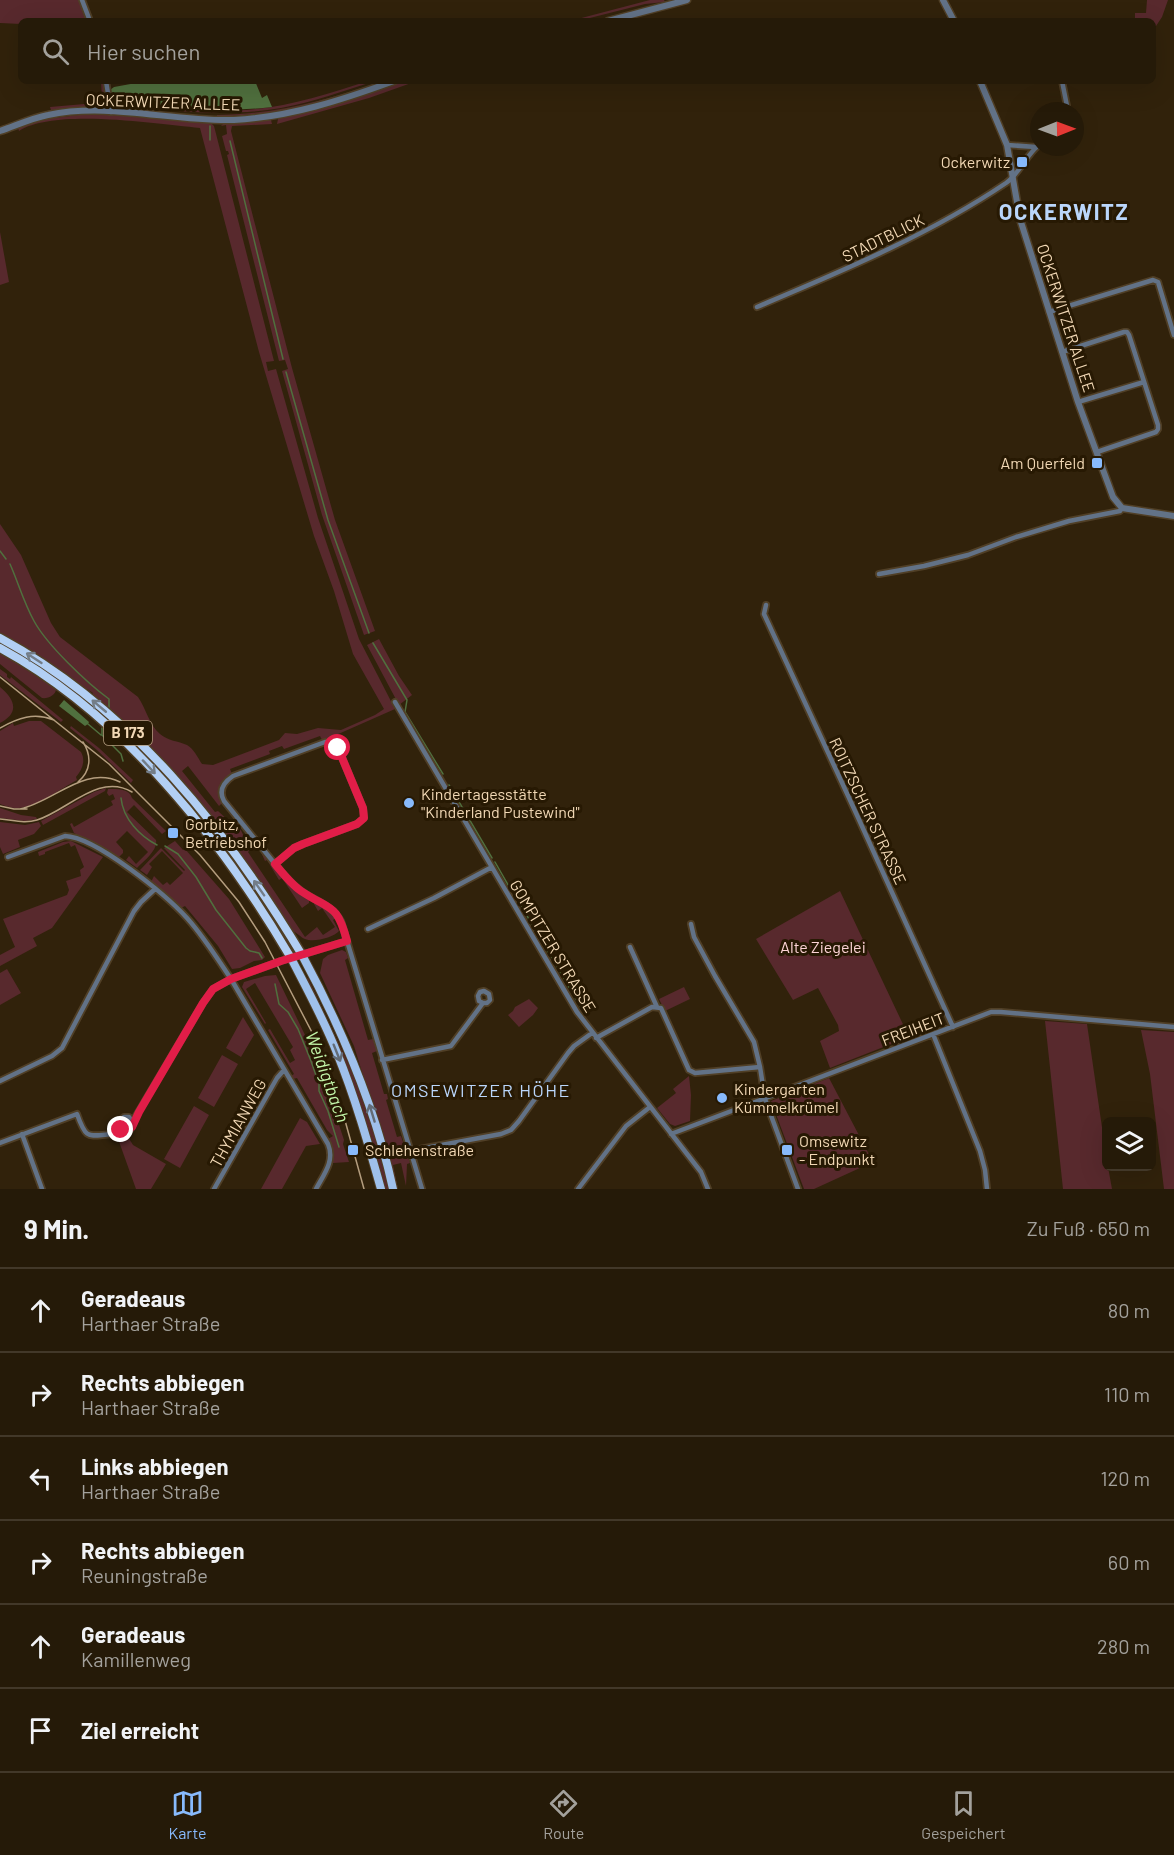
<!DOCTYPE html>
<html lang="de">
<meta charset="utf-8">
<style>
:root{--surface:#251a08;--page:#2d2312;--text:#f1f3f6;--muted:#a3a19c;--line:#423829;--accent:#88bafc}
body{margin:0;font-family:Barlow,sans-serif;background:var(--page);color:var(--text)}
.controls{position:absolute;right:18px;bottom:18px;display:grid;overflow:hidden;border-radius:9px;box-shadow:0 6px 24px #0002}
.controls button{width:54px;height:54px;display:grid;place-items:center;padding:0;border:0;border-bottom:2px solid var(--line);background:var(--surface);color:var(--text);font:30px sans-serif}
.compass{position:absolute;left:1030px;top:102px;width:54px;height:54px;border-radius:50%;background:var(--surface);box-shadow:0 6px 24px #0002;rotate:89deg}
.stop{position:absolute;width:18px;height:18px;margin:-14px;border:4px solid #e11d48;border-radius:50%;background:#fff}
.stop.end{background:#e11d48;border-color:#fff;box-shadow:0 2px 6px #0008}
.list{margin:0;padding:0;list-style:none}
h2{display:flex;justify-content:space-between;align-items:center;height:78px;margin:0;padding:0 24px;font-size:26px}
h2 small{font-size:20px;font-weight:400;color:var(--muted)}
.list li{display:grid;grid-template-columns:39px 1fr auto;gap:18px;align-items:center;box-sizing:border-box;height:84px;padding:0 24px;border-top:2px solid var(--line)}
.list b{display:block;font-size:22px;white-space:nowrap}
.list p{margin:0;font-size:20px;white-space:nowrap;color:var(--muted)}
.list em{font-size:20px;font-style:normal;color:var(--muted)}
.icon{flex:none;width:33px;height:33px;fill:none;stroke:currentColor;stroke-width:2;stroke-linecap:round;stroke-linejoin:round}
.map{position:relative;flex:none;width:1174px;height:1189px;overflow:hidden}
.search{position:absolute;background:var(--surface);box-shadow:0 6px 24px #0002;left:18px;right:18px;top:18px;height:66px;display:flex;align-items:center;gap:15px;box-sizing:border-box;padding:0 21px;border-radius:9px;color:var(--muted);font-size:22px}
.sheet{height:582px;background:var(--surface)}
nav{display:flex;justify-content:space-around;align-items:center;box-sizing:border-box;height:84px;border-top:2px solid var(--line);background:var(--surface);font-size:16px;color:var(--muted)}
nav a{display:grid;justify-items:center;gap:3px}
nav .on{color:var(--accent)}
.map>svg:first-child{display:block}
.green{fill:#58292d}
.water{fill:#50703e}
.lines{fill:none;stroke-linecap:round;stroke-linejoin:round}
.stream{stroke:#50703e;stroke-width:1.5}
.minor-casing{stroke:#503f26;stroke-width:8}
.tertiary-casing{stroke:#503f26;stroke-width:9}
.primary-casing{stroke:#503f26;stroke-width:10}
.trunk-casing{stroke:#503f26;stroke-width:11}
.minor{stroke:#627287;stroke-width:4.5}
.tertiary{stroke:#627287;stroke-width:6}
.primary{stroke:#9fc0eb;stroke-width:8}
.trunk{stroke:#b2cff4;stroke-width:8}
.tram{stroke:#b49d7e;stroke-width:1.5}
.oneway{stroke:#737d88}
.oneway2{stroke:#636c77}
.route{stroke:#e11d48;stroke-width:8}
.poi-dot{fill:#88bafc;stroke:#271903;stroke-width:2}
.labels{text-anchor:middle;stroke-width:6;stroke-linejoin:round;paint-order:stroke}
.shield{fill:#271903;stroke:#b59f80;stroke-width:1.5}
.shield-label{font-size:15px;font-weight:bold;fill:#f2d8b5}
.street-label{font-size:16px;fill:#f2d8b5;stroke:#271903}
.poi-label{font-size:16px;fill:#f2d8b5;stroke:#271903;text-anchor:start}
.park-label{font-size:16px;fill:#fdd4d6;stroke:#271903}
.water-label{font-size:18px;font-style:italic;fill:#c3f6a9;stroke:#271903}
.neighbourhood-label{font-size:18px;letter-spacing:1.5px;fill:#bad6fb;stroke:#271903}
.district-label{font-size:22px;font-weight:bold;letter-spacing:1.5px;fill:#bad6fb;stroke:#271903}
</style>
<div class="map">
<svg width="1174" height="1189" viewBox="0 0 1174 1189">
<rect width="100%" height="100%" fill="#31220b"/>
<path class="green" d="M0,0H80L89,21H21V24L0,23Z
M650,0H664L665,2L645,4L578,21H570Z
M1147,0H1168L1162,17L1156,26L1153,27V21H1135V13H1146Z
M101,81H104L106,102L104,108L51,110L50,107L96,103L102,100Z
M368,81H375C344,91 313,102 281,108C226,118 169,110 115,106L112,104L111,100L115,97L116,104C159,107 203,112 246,110C288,107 328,94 368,81Z
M382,81H385L326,101L280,112L217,117V115C278,114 325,101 382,81Z
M403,81H417L369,98L277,124L278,119L281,118L328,106Z
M87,114L112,115L211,123L214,126L274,361L266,362L268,371L276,369L318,518L359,639L395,709L327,739L322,740L320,736L284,749L282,746L269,751L270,754L230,769L232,774C220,781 215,791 222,803L219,806L188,766L182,771L215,812L218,811L230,822H237L246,841L251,839L255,844L248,852L305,937L317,927L323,935L335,927L322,908L318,911L314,904L315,902L329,909L336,918L333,920L339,931C334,937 314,943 305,939C300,937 298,933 292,931C238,843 173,761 92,696L93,693L87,689L85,690L36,654L0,634V524L21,555L51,623L60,637L138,697C146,708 149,725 160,734C168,741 178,741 187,745C194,749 198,758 202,764L213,765L279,740L285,733L297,734L318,728L341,730L375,715L384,709L353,654L334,591L314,536L259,352L200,128C156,124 55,108 19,131L18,128L45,119Z
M271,120L272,124L232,126L231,131L292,368L335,520L375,631L364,635L322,515L282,371L288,369L285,360L279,361L227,155L229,154L228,151H226L222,136L227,134L226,125L221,126L224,123Z
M0,232L9,282L0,285Z
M379,639L399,676L412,695L399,705L367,645Z
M0,652L56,689C56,695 48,699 42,698L0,664Z
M0,669L7,674V677L10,679L11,677L63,720L61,722L0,675Z
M0,687C15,699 20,713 0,723Z
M29,721H41L81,752C86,761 82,770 76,777L77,780C60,789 39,806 19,808C13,809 6,806 0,804V731L13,723L14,726Z
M71,726L99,748L133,780L131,783L97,750L70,728Z
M106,788L105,791L43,825L41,821L94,792Z
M108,789C117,789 129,788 132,798L166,831L162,834L134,805L127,812L156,840C158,850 145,860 137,868L126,860L129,856L136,864L148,852L127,831L116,842L123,850V853L119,857L74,833L70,824L72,823L74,827L113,805L111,801L115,799L113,794L109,796L107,793Z
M0,808L21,815L36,817L37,819L25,821L0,818Z
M0,822L25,825L39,822L41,826L34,834L18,840L20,847L3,854L0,847Z
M71,841L103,857L52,928L33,938L37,946L0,966V955L15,947L3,919L67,895L69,890L66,881L81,876L80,870L84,867L75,845L71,847L69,843L45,852V854L39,856L38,852L63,842Z
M175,841L183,850L185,849L229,899L265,957L262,960L254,961L240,968L232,969L218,946L185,906L181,908L151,882L154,876L163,885L167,882L170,885L183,873L162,851L149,864L152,867L147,875L140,870L161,848L184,871L185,870L164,848Z
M260,850L290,886L309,899V903L302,908L282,878L279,880L267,860L265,861Z
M840,891L909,1037L830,1068L820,1041L839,1031L838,1025L818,988L793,1000L756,939Z
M342,950L346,952L348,958L345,960L368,1040L373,1039L377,1051L372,1053L384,1094H387L388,1099L386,1100L397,1137L401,1136L410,1163L407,1164L406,1186L401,1163L393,1165L398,1189L354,1046L320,973L323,959L328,955Z
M7,969L21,993L0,1005V973Z
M276,975L319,1064L344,1140L343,1144L349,1162L333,1163V1150L328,1139L333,1136L327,1130L297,1078L293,1079L291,1076L294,1074L268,1030L270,1029L290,1063L295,1060L290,1050L293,1047L255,983L246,989L266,1023L265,1024L242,987L244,982L265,976Z
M308,978L357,1082L376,1138L390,1189H385C365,1114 342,1048 306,979Z
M684,987L690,999L665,1011L659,999Z
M529,999L538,1008L533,1015L519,1027L508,1015L513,1011L515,1007Z
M243,1017L254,1035L241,1057L226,1048Z
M1045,1021L1087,1024L1106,1155V1166L1108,1167L1112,1189H1063Z
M1141,1030L1174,1032V1189H1164L1150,1074Z
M222,1055L238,1064L214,1107L198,1098Z
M689,1076L691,1095L690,1121L675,1126L670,1124L657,1108L676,1093L673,1089Z
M829,1078L873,1162L814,1189H804L771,1101Z
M194,1106L209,1115L180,1168L164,1159Z
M300,1118L307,1122L320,1144L306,1146L282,1189H261Z
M117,1136L128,1137L133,1145L166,1164L151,1189H136Z"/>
<path class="water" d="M147,81H255L262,98L267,95L272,107C219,113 168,108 115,104V97L111,96L110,90L114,87Z
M64,700L89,722L88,724L85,726L59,706Z"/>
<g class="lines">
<path class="stream" d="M210,126V140
M230,141L283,359
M286,372L328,520L369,633
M0,551L6,559
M10,564C18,582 24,603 34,621C47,645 87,683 109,699V708
M373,643L407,700L405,712L443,774
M88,724L101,735
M102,728V735L121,754L123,761
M449,785L492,858
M121,798C123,819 140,836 157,845
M165,846L178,854L196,877L216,910L246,948L250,951L259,953L262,958
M495,862L511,890
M514,893L530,921
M532,925L548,952
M551,956L585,1015
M275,984L279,1004L288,1012L298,1029L311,1061L319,1084V1091L328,1111L339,1147"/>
<g class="minor-casing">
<path id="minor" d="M82,0L90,21
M106,81L111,112
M1062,81L1068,111
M1007,145L1036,147
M757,307C842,271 929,235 1006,183C1020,173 1026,155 1039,145
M1049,312L1153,280L1158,282L1174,335
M1062,352L1124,332H1127L1129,335L1158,425V429L1156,432L1097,452
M1078,402L1144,382
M879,574L924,566L968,555L1016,537L1069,521L1120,511L1122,508
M766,605L764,614L856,813L953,1027
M395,702L577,1012L701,1172L708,1189
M325,742H332L338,748L363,808L364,818L357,824L303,844L294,848L275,864L224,801C218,790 224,782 233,776Z
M8,857L65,836C96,837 166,895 187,918C204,937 217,958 231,979L328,1144C335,1161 324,1174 316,1189
M275,864C283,873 289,882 299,889C314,901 331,904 341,921L422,1189
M691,924L694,937L715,976L754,1042L760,1067L765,1099L798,1189
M368,929L434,898L492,867
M630,947L657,1007
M933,1034L980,1151L985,1170L987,1189
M596,1038L652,1007L661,1008L689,1070L695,1073L760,1067
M382,1060L451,1046L483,1003H487L490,1000L489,994L484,991L480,992L478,996L479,1001L483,1003
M0,1081L52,1056L62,1048L134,911L141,902L155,889
M133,1123L129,1117H124L119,1121V1126L123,1131L131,1129L136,1116L203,1003L213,989L231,979L281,961L347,941
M22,1134L42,1189
M671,1134L991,1012H1001L1174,1027
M0,1143L77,1114C87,1142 88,1135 116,1134
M409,1151L501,1134L511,1130L519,1121L568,1053L574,1046L592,1033
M214,1189L277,1078L284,1070
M578,1189L626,1126L650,1107"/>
</g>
<g class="tertiary-casing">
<path id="tertiary" d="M943,0L954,21
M608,21L687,0
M980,81L1007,145L1020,219L1078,402L1113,497L1122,508L1174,516
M0,131C15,126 32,118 48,115C109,102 173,122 234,120C290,117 342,100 394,81"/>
</g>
<g class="primary-casing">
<path id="primary" d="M302,955C342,1029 375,1106 393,1189
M291,958C307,989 324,1020 337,1053C355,1097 368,1143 381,1189"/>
</g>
<g class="trunk-casing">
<path id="trunk" d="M0,638C130,708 227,830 302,955
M0,648C123,715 221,839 291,958"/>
</g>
<use href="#minor" class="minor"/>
<use href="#tertiary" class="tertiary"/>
<use href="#primary" class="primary"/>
<use href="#trunk" class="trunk"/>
<path class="tram" d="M0,677L109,764L200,855L239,902L265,942L316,1040L341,1106L364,1189
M0,728C18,718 34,712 54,720
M78,782C91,771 92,756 83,742
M0,806L14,809H27
M20,809C54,802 84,765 120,782
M0,819C13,820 24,824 37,820C67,811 99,772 132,792"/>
</g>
<defs><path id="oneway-shaft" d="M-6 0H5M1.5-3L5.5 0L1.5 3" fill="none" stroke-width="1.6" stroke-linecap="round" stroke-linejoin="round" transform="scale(1.5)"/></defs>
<g class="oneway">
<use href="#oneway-shaft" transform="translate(34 658) rotate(-147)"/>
<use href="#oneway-shaft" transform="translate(99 706) rotate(-140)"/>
<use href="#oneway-shaft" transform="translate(149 767) rotate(47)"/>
<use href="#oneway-shaft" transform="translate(259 888) rotate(-125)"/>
</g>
<g class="oneway2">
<use href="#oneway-shaft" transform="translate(337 1053) rotate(68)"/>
<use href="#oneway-shaft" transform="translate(372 1113) rotate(-107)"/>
</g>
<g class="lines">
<path class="route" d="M121,1130L127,1131L132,1127L139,1112L203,1003L213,989L231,979L281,961L347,941C337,903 331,911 301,891C291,884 283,874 275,864L294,848L303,844L357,824L364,818L363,808L338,748"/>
</g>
<g class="poi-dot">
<rect x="1016" y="156" width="12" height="12" rx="3"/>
<rect x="1091" y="457" width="12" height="12" rx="3"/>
<circle cx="409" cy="803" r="6"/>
<rect x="167" y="827" width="12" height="12" rx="3"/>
<circle cx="722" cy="1098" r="6"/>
<rect x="347" y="1144" width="12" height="12" rx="3"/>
<rect x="781" y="1144" width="12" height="12" rx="3"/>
</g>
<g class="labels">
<rect class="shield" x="104" y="721" width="48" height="24" rx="4.5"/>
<g class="shield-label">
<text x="128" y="738">B 173</text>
</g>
<g class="street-label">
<text transform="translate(163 102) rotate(2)" y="6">OCKERWITZER ALLEE</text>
<text transform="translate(883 238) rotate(-26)" y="6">STADTBLICK</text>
<text transform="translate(1066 318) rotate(72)" y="6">OCKERWITZER ALLEE</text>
<text transform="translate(868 811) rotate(65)" y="6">ROITZSCHER STRASSE</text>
<text transform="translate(553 946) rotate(59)" y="6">GOMPITZER STRASSE</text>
<text transform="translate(913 1029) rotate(-21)" y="6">FREIHEIT</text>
<text transform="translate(238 1123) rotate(-61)" y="6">THYMIANWEG</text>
</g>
<g class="poi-label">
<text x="1010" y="168" text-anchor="end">Ockerwitz</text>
<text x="1085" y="469" text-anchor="end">Am Querfeld</text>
<text x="421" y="800">Kindertagesstätte<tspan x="421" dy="18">"Kinderland Pustewind"</tspan></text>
<text x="185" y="830">Gorbitz,<tspan x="185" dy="18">Betriebshof</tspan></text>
<text x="734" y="1095">Kindergarten<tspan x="734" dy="18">Kümmelkrümel</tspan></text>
<text x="799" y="1147">Omsewitz<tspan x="799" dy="18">- Endpunkt</tspan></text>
<text x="365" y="1156">Schlehenstraße</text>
</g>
<g class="park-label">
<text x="823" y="953">Alte Ziegelei</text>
</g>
<g class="water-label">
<text transform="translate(327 1077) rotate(70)" y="6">Weidigtbach</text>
</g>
<g class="neighbourhood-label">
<text x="481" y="1097">OMSEWITZER HÖHE</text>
</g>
<g class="district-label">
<text x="1064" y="220">OCKERWITZ</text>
</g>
</g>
</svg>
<div class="controls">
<button><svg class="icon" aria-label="layers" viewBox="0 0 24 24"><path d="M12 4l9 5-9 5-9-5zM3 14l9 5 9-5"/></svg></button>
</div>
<svg class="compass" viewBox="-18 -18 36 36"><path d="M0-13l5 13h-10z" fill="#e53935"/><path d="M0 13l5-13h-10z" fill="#a3a19c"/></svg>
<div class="stop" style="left:338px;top:748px"></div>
<div class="stop end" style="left:121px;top:1130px"></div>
<div class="search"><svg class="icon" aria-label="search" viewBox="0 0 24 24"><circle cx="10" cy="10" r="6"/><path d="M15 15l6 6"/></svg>Hier suchen</div>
</div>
<section class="sheet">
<h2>9 Min.<small>Zu Fuß · 650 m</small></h2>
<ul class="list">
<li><svg class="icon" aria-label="ahead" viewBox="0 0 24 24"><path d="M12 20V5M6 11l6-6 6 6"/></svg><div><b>Geradeaus</b><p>Harthaer Straße</p></div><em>80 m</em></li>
<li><svg class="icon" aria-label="right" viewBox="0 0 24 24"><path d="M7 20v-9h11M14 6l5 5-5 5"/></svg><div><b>Rechts abbiegen</b><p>Harthaer Straße</p></div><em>110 m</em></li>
<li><svg class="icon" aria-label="left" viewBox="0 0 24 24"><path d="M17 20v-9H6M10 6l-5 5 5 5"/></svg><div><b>Links abbiegen</b><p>Harthaer Straße</p></div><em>120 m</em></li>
<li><svg class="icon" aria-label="right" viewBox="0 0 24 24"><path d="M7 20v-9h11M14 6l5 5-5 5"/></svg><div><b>Rechts abbiegen</b><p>Reuningstraße</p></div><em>60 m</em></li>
<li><svg class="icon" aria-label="ahead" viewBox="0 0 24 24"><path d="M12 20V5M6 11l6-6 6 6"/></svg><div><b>Geradeaus</b><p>Kamillenweg</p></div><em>280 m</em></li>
<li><svg class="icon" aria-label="arrive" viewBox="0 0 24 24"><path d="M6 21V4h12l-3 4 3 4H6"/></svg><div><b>Ziel erreicht</b></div></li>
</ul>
</section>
<nav>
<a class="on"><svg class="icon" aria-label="map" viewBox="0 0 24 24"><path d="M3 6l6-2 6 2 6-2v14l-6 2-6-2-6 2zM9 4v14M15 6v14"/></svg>Karte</a>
<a><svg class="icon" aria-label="directions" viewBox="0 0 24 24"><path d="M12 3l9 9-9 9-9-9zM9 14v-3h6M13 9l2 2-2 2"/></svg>Route</a>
<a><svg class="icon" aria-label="saved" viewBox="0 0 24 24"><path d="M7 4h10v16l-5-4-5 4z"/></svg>Gespeichert</a>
</nav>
